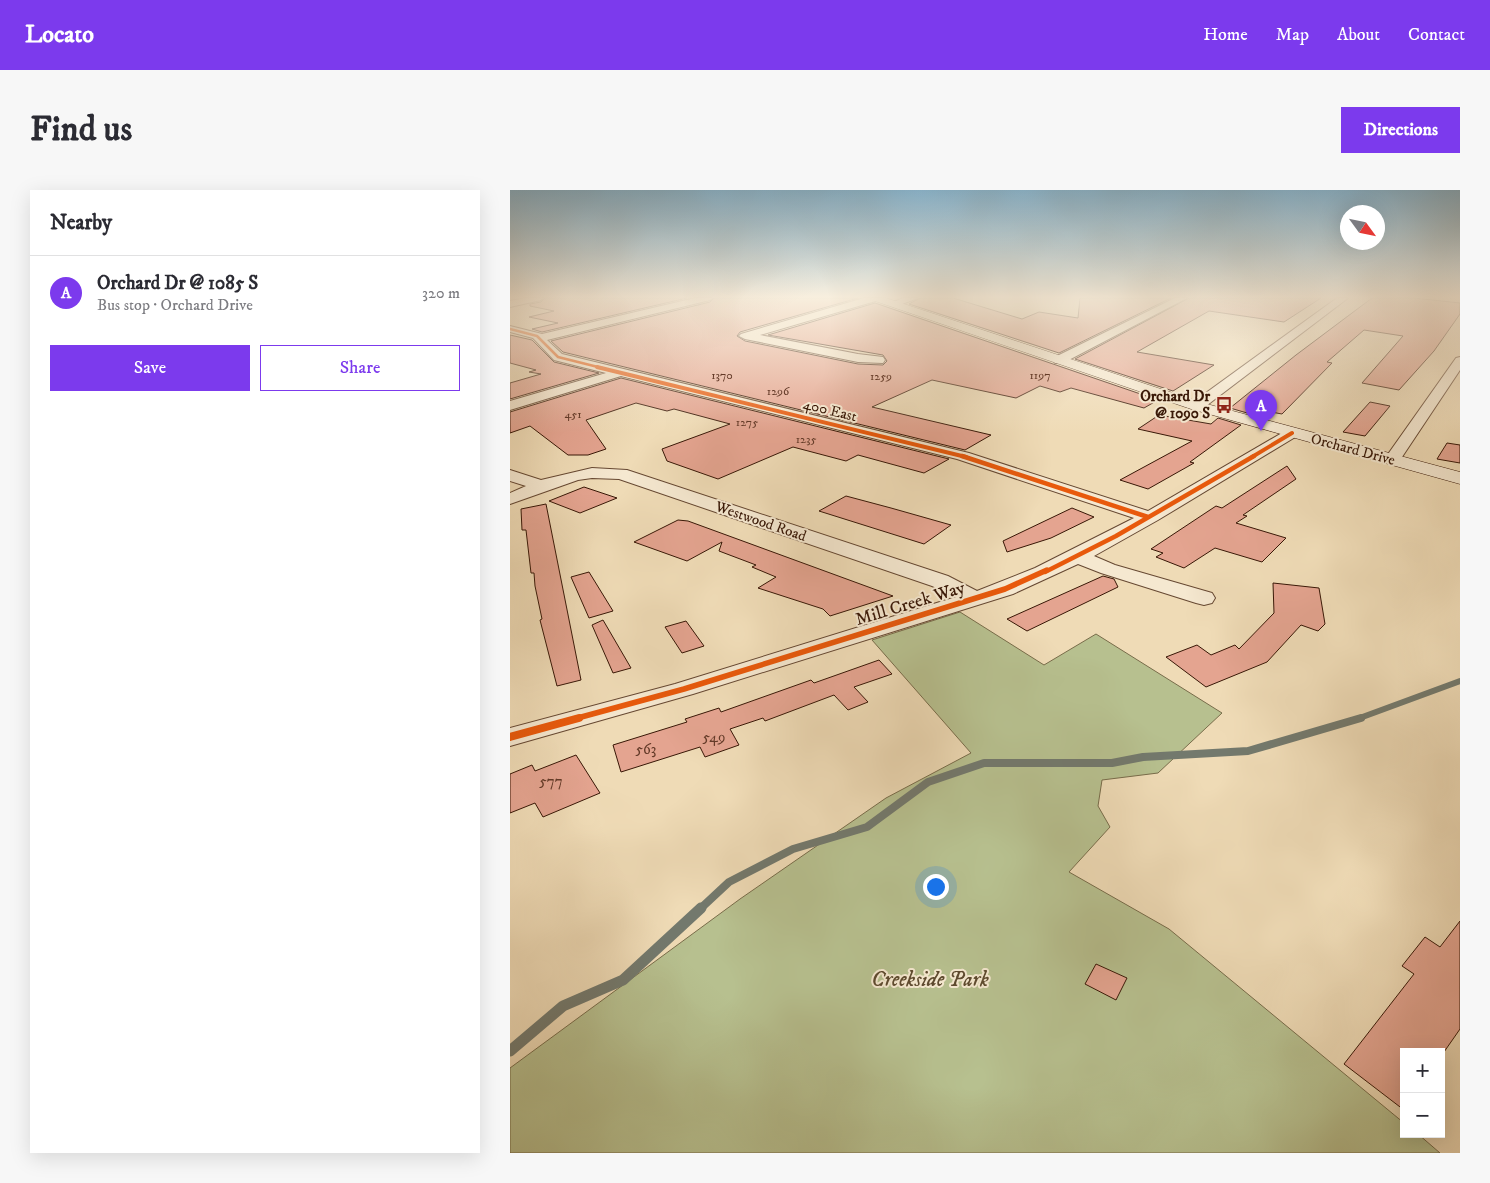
<!DOCTYPE html>
<meta charset="utf-8">
<style>
:root{--surface:#fff;--page:#f7f7f7;--text:#2b2b33;--muted:#7c7c81;--line:#e1e1e2;--accent:#7c3aed}
body{margin:0;font-family:"IM FELL DW Pica",serif;background:var(--page);color:var(--text)}
.controls{position:absolute;right:15px;bottom:15px;display:grid;overflow:hidden;border-radius:0px;box-shadow:0 5px 20px #0002}
.controls button{width:45px;height:45px;display:grid;place-items:center;padding:0;border:0;border-bottom:1px solid var(--line);background:var(--surface);color:var(--text);font:25px sans-serif}
.compass{position:absolute;left:830px;top:15px;width:45px;height:45px;border-radius:50%;background:var(--surface);box-shadow:0 5px 20px #0002;rotate:123deg}
.you{position:absolute;left:425px;top:696px;width:18px;height:18px;margin:-12px;border:4px solid #fff;border-radius:50%;background:#1a73e8;box-shadow:0 0 0 8px #1a73e833}
.badge{display:grid;place-items:center;width:32px;height:32px;border-radius:50%;background:var(--accent);color:#fff;font-size:16px;font-weight:700}
.pin{position:absolute;translate:-50% -41px;filter:drop-shadow(0 1px 2px #0008)}
.pin::after{content:'';position:absolute;top:26px;width:18px;height:15px;background:inherit;clip-path:polygon(0 0,100% 0,50% 100%)}
.list{margin:0;padding:0;list-style:none}
h2{display:flex;justify-content:space-between;align-items:center;height:65px;margin:0;padding:0 20px;font-size:21px}
h2 small{font-size:16px;font-weight:400;color:var(--muted)}
.list li{display:grid;grid-template-columns:32px 1fr auto;gap:15px;align-items:center;box-sizing:border-box;height:75px;padding:0 20px;border-top:1px solid var(--line)}
.list b{display:block;font-size:19px;white-space:nowrap}
.list p{margin:0;font-size:16px;white-space:nowrap;color:var(--muted)}
.list em{font-size:16px;font-style:normal;color:var(--muted)}
.actions{display:flex;gap:10px;padding:15px 20px}
.actions a{flex:1;padding:11px 0;border:1px solid var(--accent);border-radius:0px;text-align:center;font-size:18px;color:var(--accent)}
.actions .main{background:var(--accent);color:#fff}
.map{position:relative;flex:none;width:950px;height:963px;overflow:hidden;border-radius:0px}
header{display:flex;align-items:center;gap:30px;box-sizing:border-box;height:70px;padding:0 25px;background:var(--accent);color:#fff}
header strong{font-size:24px}
nav{display:flex;gap:28px;margin-inline-start:auto;font-size:18px}
.intro{display:flex;align-items:center;justify-content:space-between;box-sizing:border-box;height:120px;padding:0 30px}
h1{margin:0;font-size:35px}
.button{padding:12px 22px;border-radius:0px;background:var(--accent);color:#fff;font-size:18px;font-weight:700}
main{display:flex;gap:30px;padding:0 30px}
aside{flex:1;background:var(--surface);border-radius:0px;box-shadow:0 5px 20px #0002}
.map>svg:first-child{display:block}
.green{fill:#b7c08f;stroke:#786c4a}
.lines{fill:none;stroke-linecap:round;stroke-linejoin:round}
.stream-far2{stroke:#73796d;stroke-width:6}
.stream-far1{stroke:#73796d;stroke-width:8}
.stream{stroke:#73796d;stroke-width:11}
.building{fill:#e4a490;stroke:#381706}
.minor-casing{stroke:#664832;stroke-width:2}
.secondary-casing{stroke:#381706;stroke-width:1}
.minor{fill:#f5e8d0;fill-rule:evenodd}
.secondary{fill:#f5e8d0;fill-rule:evenodd}
.cycleway-far4-casing{stroke:#f5e8d0;stroke-width:4}
.cycleway-far3-casing{stroke:#f5e8d0;stroke-width:5.5}
.cycleway-far2-casing{stroke:#f5e8d0;stroke-width:7}
.cycleway-far1-casing{stroke:#f5e8d0;stroke-width:9}
.cycleway-casing{stroke:#f5e8d0;stroke-width:11}
.cycleway-far4{stroke:#e8590c;stroke-width:2.5}
.cycleway-far3{stroke:#e8590c;stroke-width:4}
.cycleway-far2{stroke:#e8590c;stroke-width:4.5}
.cycleway-far1{stroke:#e8590c;stroke-width:5.5}
.cycleway{stroke:#e8590c;stroke-width:8}
.labels{text-anchor:middle;stroke-width:4;stroke-linejoin:round;paint-order:stroke}
.far-number-label{font-size:12px;fill:#633a28}
.far-poi-label{font-size:15px;font-weight:bold;fill:#381706;stroke:#f5e8d0;text-anchor:end}
.far-street-label{font-size:15px;fill:#381706;stroke:#f5e8d0}
.number-label{font-size:15px;fill:#633a28}
.street-label{font-size:18px;fill:#381706;stroke:#f5e8d0}
.near-park-label{font-size:21px;font-style:italic;fill:#5e4a2f;stroke:#f5e8d0}
</style>
<header>
<strong>Locato</strong>
<nav><a>Home</a><a>Map</a><a>About</a><a>Contact</a></nav>
</header>
<div class="intro"><h1>Find us</h1><a class="button">Directions</a></div>
<main>
<aside>
<h2>Nearby<small></small></h2>
<ul class="list">
<li><span class="badge">A</span><div><b>Orchard Dr @ 1085 S</b><p>Bus stop · Orchard Drive</p></div><em>320 m</em></li>
</ul>
<div class="actions"><a class="main">Save</a><a>Share</a></div>
</aside>
<div class="map">
<svg width="950" height="963" viewBox="0 0 950 963">
<rect width="100%" height="100%" fill="#efdbb6"/>
<filter id="stains"><feTurbulence type="fractalNoise" baseFrequency=".004" numOctaves="4"/><feColorMatrix values="0 0 0 0 .2 0 0 0 0 .09 0 0 0 0 .02 0 0 0 .5 -.17"/></filter>
<radialGradient id="worn" r=".72"><stop offset=".6" stop-color="#630" stop-opacity="0"/><stop offset="1" stop-color="#630" stop-opacity=".3"/></radialGradient>
<path class="green" d="M450,422L534,475L586,444L712,523L648,583L592,590L588,616L600,637L559,682L659,739L894,933V944H908L930,963H0V878L230,709L376,608L461,563L362,450Z"/>
<g class="lines">
<path class="stream-far2" d="M847,529L950,491"/>
<path class="stream-far1" d="M190,719L219,692L283,659L357,637L418,592L474,573H602L633,567L738,561L851,528"/>
<path class="stream" d="M0,861L53,816L113,790L191,718"/>
</g>
<path class="building" d="M35,108H177L32,142L22,139L48,133L19,127L44,121L20,116V114L31,112Z
M204,108H348L230,142L227,146L235,151L348,174L373,175L377,171L373,165L258,145L365,113L648,210L634,218L561,198L550,202L530,196L506,208L422,190L362,217L481,245L455,260L53,162L41,151L200,112Z
M410,108H443L512,129L529,122L568,128L570,108H661L549,163L399,114Z
M679,108H811L774,132L699,121L627,162L704,175L663,201L565,169Z
M862,108H904L950,113V124L924,161L889,200L852,193L893,146L854,140L817,172L822,173L772,224L750,220L744,225L720,218L786,165Z
M0,145L22,150L44,172L89,183L0,209V193L31,184L19,182L26,180L0,173Z
M111,188L439,269L414,283L348,265L336,271L283,257L208,289L157,271L152,259L220,234L164,219L157,221L126,213L76,230L96,259L78,265H58L20,236L0,243V222Z
M860,212L880,216L855,246L833,242Z
M649,225L701,234L708,228L731,235L680,272L684,273L638,299L610,290L682,251L628,239Z
M937,253L950,255V273L927,269Z
M777,276L786,289L733,325L737,326L726,333L776,348L752,372L705,358L674,378L646,367L653,363L641,359L706,316L712,318Z
M74,297L107,308L70,323L39,311Z
M336,306L381,318L441,335L414,354L309,321Z
M36,314L71,490L47,496L30,430L32,429L25,396L24,383H21L16,340H12L11,319Z
M562,318L584,327L541,348L497,362L493,351Z
M168,330L178,331L383,406L320,426L313,419L248,398L266,387L242,377L246,375L209,361L212,352L177,371L124,352Z
M79,382L103,421L79,428L61,387Z
M593,386L604,389L608,397L517,441L497,429Z
M763,393L809,398L815,434L808,441L791,435L757,472L696,497L656,467L687,455L701,465L725,455L729,459L764,423Z
M93,430L121,478L103,483L82,435Z
M176,431L194,456L172,463L155,437Z
M369,470L382,484L344,497L358,512L338,520L324,505L255,531L253,528L220,539L229,555L195,567L190,557L111,582L103,555L177,532L175,529L209,518L211,522L301,490L304,493Z
M66,565L90,603L33,627L25,613L0,623V584L22,575L25,581Z
M950,731V839L934,862H894V920L834,874L904,784L892,776L915,747L930,757Z
M586,774L617,788L606,810L575,794Z"/>
<g class="lines">
<g class="minor-casing">
<path id="minor" d="M15,108H33L31,110L0,117V111Z
M185,108H202L200,110L37,150L52,164L459,263L638,321L777,240H787L790,243L787,246L648,330L584,366L605,375L702,403L705,408L702,413L694,415L686,413L591,383L568,374L503,404L183,504L0,556V538L165,494L446,407L422,396L109,289L82,288L68,290L0,314V303L16,296L0,291V280L31,290L82,278L117,280L438,386L467,401L525,378L624,328L447,269L111,186L0,220V211L96,183L44,170L23,148L0,142V136L32,144Z
M354,108H371L369,110L250,145L348,164L373,167L375,170L373,173L348,172L235,149L229,146L231,144Z
M393,108H408L384,117L379,114Z
M665,108H677L553,173H545L543,170L545,167Z
M827,108H838L692,219H682L680,216L682,213Z
M950,167V180L888,273H876L874,270L876,267L946,168Z"/>
</g>
<g class="secondary-casing">
<path id="secondary" d="M361,108H376L693,213L950,282V294L681,219L362,110Z"/>
</g>
<use href="#minor" class="minor"/>
<use href="#secondary" class="secondary"/>
<g class="cycleway-far4-casing">
<path id="cycleway-far4" d="M0,139L27,146L48,167L92,178"/>
</g>
<g class="cycleway-far3-casing">
<path id="cycleway-far3" d="M87,177L456,267
M742,267L782,243"/>
</g>
<g class="cycleway-far2-casing">
<path id="cycleway-far2" d="M452,266L638,327
M535,382L606,346L744,266"/>
</g>
<g class="cycleway-far1-casing">
<path id="cycleway-far1" d="M64,529L174,499L495,399L537,380"/>
</g>
<g class="cycleway-casing">
<path id="cycleway" d="M0,547L69,528"/>
</g>
<use href="#cycleway-far4" class="cycleway-far4"/>
<use href="#cycleway-far3" class="cycleway-far3"/>
<use href="#cycleway-far2" class="cycleway-far2"/>
<use href="#cycleway-far1" class="cycleway-far1"/>
<use href="#cycleway" class="cycleway"/>
</g>
<linearGradient id="sky" x2="0" y2="1"><stop stop-color="#89b7d2"/><stop offset="0.44" stop-color="#f8efde"/><stop offset="1" stop-color="#f8efde" stop-opacity="0"/></linearGradient>
<rect width="950" height="243" fill="url(#sky)"/>
<defs>
<g id="bus-bare" transform="scale(1.35)"><path d="M-5-6H5V4H4V6H2V4H-2V6H-4V4H-5ZM-3.5-4V0h7V-4ZM-3.5 1.2v1.5H-2V1.2ZM2 1.2v1.5H3.5V1.2Z" fill="#8f2418" stroke="#f5e8d0" stroke-width="2.5" paint-order="stroke"/></g>
</defs>
<g fill-rule="evenodd">
<use href="#bus-bare" x="714" y="215"/>
</g>
<g class="labels">
<g class="far-number-label">
<text x="212" y="189">1370</text>
<text x="530" y="189">1197</text>
<text x="371" y="190">1259</text>
<text x="268" y="205">1296</text>
<text x="63" y="228">451</text>
<text x="237" y="236">1275</text>
<text x="296" y="253">1235</text>
</g>
<g class="far-poi-label">
<text x="700" y="211">Orchard Dr<tspan x="700" dy="17">@ 1090 S</tspan></text>
</g>
<g class="far-street-label">
<text transform="translate(320 220) rotate(14)" y="5">400 East</text>
<text transform="translate(843 259) rotate(15)" y="5">Orchard Drive</text>
<text transform="translate(251 331) rotate(19)" y="5">Westwood Road</text>
</g>
<g class="number-label">
<text x="204" y="552">549</text>
<text x="136" y="564">563</text>
<text x="41" y="596">577</text>
</g>
<g class="street-label">
<text transform="translate(400 413) rotate(-17)" y="6">Mill Creek Way</text>
</g>
<g class="near-park-label">
<text x="420" y="796">Creekside Park</text>
</g>
</g>
<rect width="100%" height="100%" filter="url(#stains)"/>
<rect width="100%" height="100%" fill="url(#worn)"/>
</svg>
<div class="controls">
<button>+</button>
<button>−</button>
</div>
<svg class="compass" viewBox="-18 -18 36 36"><path d="M0-13l5 13h-10z" fill="#e53935"/><path d="M0 13l5-13h-10z" fill="#7c7c81"/></svg>
<div class="you"></div>
<div class="pin badge" style="left:751px;top:241px">A</div>
</div>
</main>
